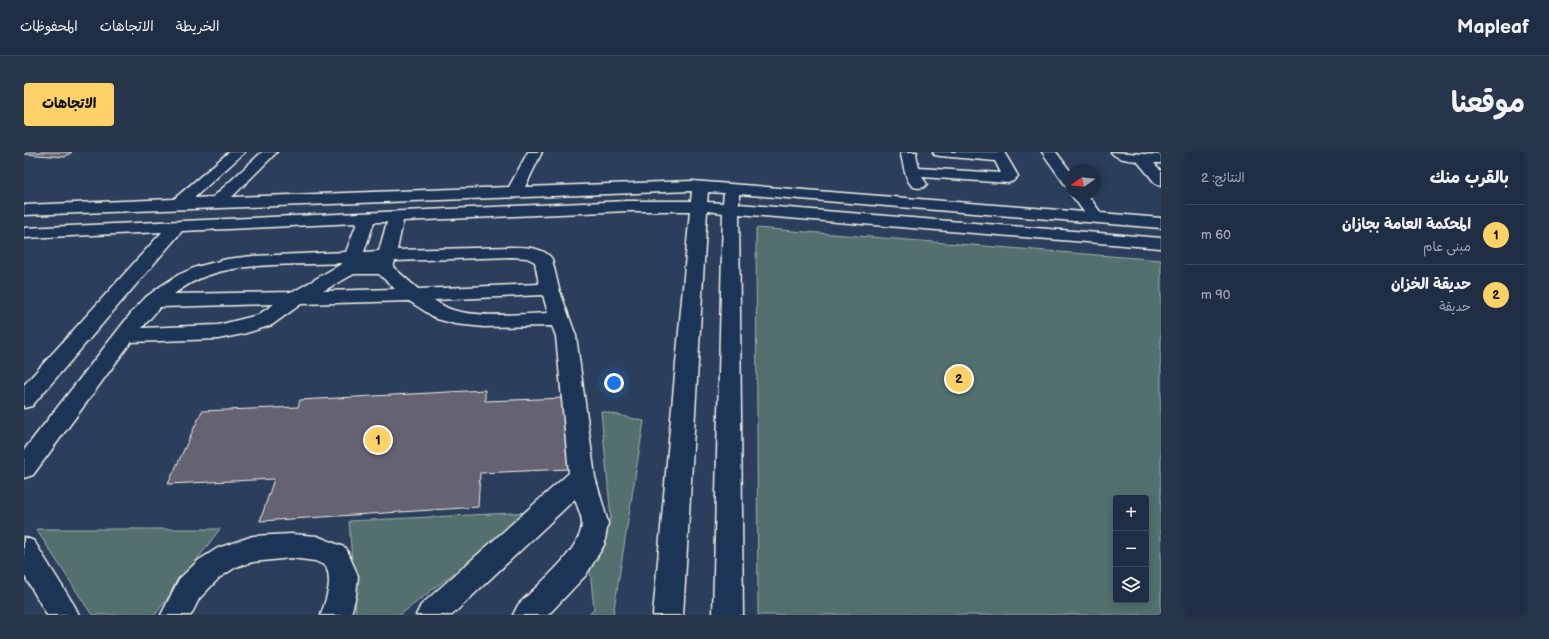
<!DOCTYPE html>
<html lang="ar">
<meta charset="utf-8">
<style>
:root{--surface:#202e45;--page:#28364c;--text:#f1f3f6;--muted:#a2a8b3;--line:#3d4a5e;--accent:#ffd166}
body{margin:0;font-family:"Balsamiq Sans","Playpen Sans Arabic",sans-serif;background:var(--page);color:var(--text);direction:rtl}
.controls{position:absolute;right:12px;bottom:12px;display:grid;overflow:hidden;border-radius:4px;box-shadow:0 2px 10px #0003}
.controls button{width:36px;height:36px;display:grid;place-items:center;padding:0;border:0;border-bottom:1px solid var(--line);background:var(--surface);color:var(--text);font:20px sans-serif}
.compass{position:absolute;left:1041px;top:12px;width:36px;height:36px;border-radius:50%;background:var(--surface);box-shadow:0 2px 10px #0003;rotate:256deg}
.you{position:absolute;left:590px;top:231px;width:14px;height:14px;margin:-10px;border:3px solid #fff;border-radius:50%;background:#1a73e8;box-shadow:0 0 0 6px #1a73e833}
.badge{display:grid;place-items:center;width:26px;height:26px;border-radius:50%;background:var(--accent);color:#111;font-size:13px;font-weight:700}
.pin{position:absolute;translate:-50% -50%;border:2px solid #fff;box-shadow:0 1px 4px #0006}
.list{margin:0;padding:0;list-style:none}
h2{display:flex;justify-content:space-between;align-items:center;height:52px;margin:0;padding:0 16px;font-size:17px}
h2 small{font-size:13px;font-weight:400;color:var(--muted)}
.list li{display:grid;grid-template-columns:26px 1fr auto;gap:12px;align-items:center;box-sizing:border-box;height:60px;padding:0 16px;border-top:1px solid var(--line)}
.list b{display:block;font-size:15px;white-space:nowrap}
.list p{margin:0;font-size:13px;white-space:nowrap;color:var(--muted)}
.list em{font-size:13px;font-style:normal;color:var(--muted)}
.icon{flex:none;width:22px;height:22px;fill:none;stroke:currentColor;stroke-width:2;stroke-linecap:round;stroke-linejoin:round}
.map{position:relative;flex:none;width:1137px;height:463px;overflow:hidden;direction:ltr;border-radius:4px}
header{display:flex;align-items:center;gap:24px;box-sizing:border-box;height:56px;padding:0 20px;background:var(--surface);border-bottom:1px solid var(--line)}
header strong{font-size:19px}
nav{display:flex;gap:22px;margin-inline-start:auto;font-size:14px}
.intro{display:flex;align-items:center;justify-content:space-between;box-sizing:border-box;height:96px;padding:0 24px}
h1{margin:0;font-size:28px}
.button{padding:10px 18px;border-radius:4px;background:var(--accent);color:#111;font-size:14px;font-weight:700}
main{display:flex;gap:24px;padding:0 24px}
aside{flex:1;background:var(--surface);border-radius:4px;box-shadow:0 2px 10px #0003}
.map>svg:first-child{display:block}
.green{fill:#52706e;stroke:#a3b0ab;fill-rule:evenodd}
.building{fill:#656271;stroke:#f4f1e8}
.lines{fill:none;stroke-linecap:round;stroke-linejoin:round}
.minor-casing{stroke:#f4f1e8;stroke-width:3}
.minor{fill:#1d3557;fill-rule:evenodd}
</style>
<header>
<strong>Mapleaf</strong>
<nav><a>الخريطة</a><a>الاتجاهات</a><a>المحفوظات</a></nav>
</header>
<div class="intro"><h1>موقعنا</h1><a class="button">الاتجاهات</a></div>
<main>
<aside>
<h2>بالقرب منك<small>النتائج: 2</small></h2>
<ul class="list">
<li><span class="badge">1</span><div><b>المحكمة العامة بجازان</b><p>مبنى عام</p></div><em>60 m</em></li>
<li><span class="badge">2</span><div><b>حديقة الخزان</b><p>حديقة</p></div><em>90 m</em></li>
</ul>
</aside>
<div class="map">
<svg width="1137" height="463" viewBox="0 0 1137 463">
<rect width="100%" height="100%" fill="#2b3e5c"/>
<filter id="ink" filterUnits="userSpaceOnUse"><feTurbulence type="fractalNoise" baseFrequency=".025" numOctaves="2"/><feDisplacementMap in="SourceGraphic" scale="8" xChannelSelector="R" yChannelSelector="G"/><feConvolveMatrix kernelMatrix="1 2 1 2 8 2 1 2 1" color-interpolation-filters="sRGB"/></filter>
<g filter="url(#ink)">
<path class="green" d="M732,76L1137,108V463H734ZM1092,346H1122V448H1092Z
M577,259L620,269L589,463H565L570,457L565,409L587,366Z
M508,360L376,463H332L325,369Z
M12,377H196L131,463H68Z"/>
<path class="building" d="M0,0H48L41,5L0,2Z
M461,238V249L541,246L544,317L456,321L454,355L236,369L250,327L144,332L178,259L274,255L276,248Z"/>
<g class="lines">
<g class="minor-casing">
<path id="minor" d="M205,0H221L170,46L189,45L238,0H253L208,45L485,35L504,0H518L501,35L668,29L1060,60L1047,42H1063L1077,61L1137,66V76L715,42V52L1137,86V96L715,62L719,463H689L699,61L683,59L659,463H629L666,59H604L379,69L373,98L488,95C501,95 520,95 528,107L535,137L552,184L571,325L584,371L580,393L562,423L524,463H489L494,453C512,434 558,398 558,371C558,364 553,354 551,347L428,463H392L397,453L545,321L532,184L528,174L460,175L431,172L413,167L385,149L277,152L248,173L219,182L194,187L107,190L9,323L0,326V298L108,160L122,145L137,134L154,123L172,115L203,107L229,104L322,100L333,71L158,79L8,254L0,256V233L138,80L0,86V76L604,49H667L668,39L0,63V53L150,47ZM684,40L700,41L699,51L683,50ZM350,70H363L355,99L340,100ZM488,105L503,106L511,110L515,132L394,137L369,115L371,109ZM319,111L269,140L150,142C161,134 172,127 185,123C221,110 279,113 319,111ZM330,122H355L371,137L299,139ZM519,143L524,161C497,162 454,166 429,158C422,156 416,152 410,148ZM250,152L234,163L194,173L118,176L136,155Z
M877,0H893L892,2L895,16L977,21L971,9L916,4L911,3L909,0H980L994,24L989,29L984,31L898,25L903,32L900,35C886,39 883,28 880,16C879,11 877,5 877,0Z
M1018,0H1032L1047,20V36L1042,34Z
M1087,0L1137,3V11H1130L1137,19V34L1132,32L1113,9C1104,8 1092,7 1087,0Z
M267,382L293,384L322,396L334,424L332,443L327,463H297C302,446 309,431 302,414L291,409L267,406L229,410L212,415L195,426L175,447L167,463H137L155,427L175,408L194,396L229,384Z
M0,385L10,389L50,453L55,463H23L0,423Z"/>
</g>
<use href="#minor" class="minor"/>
</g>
</g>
</svg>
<div class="controls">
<button>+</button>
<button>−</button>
<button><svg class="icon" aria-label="layers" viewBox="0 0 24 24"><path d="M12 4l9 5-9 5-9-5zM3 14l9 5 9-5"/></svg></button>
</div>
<svg class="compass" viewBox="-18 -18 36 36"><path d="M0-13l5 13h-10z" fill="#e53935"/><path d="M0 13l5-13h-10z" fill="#a2a8b3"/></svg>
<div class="you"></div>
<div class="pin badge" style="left:354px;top:288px">1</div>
<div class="pin badge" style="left:935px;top:227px">2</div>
</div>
</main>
